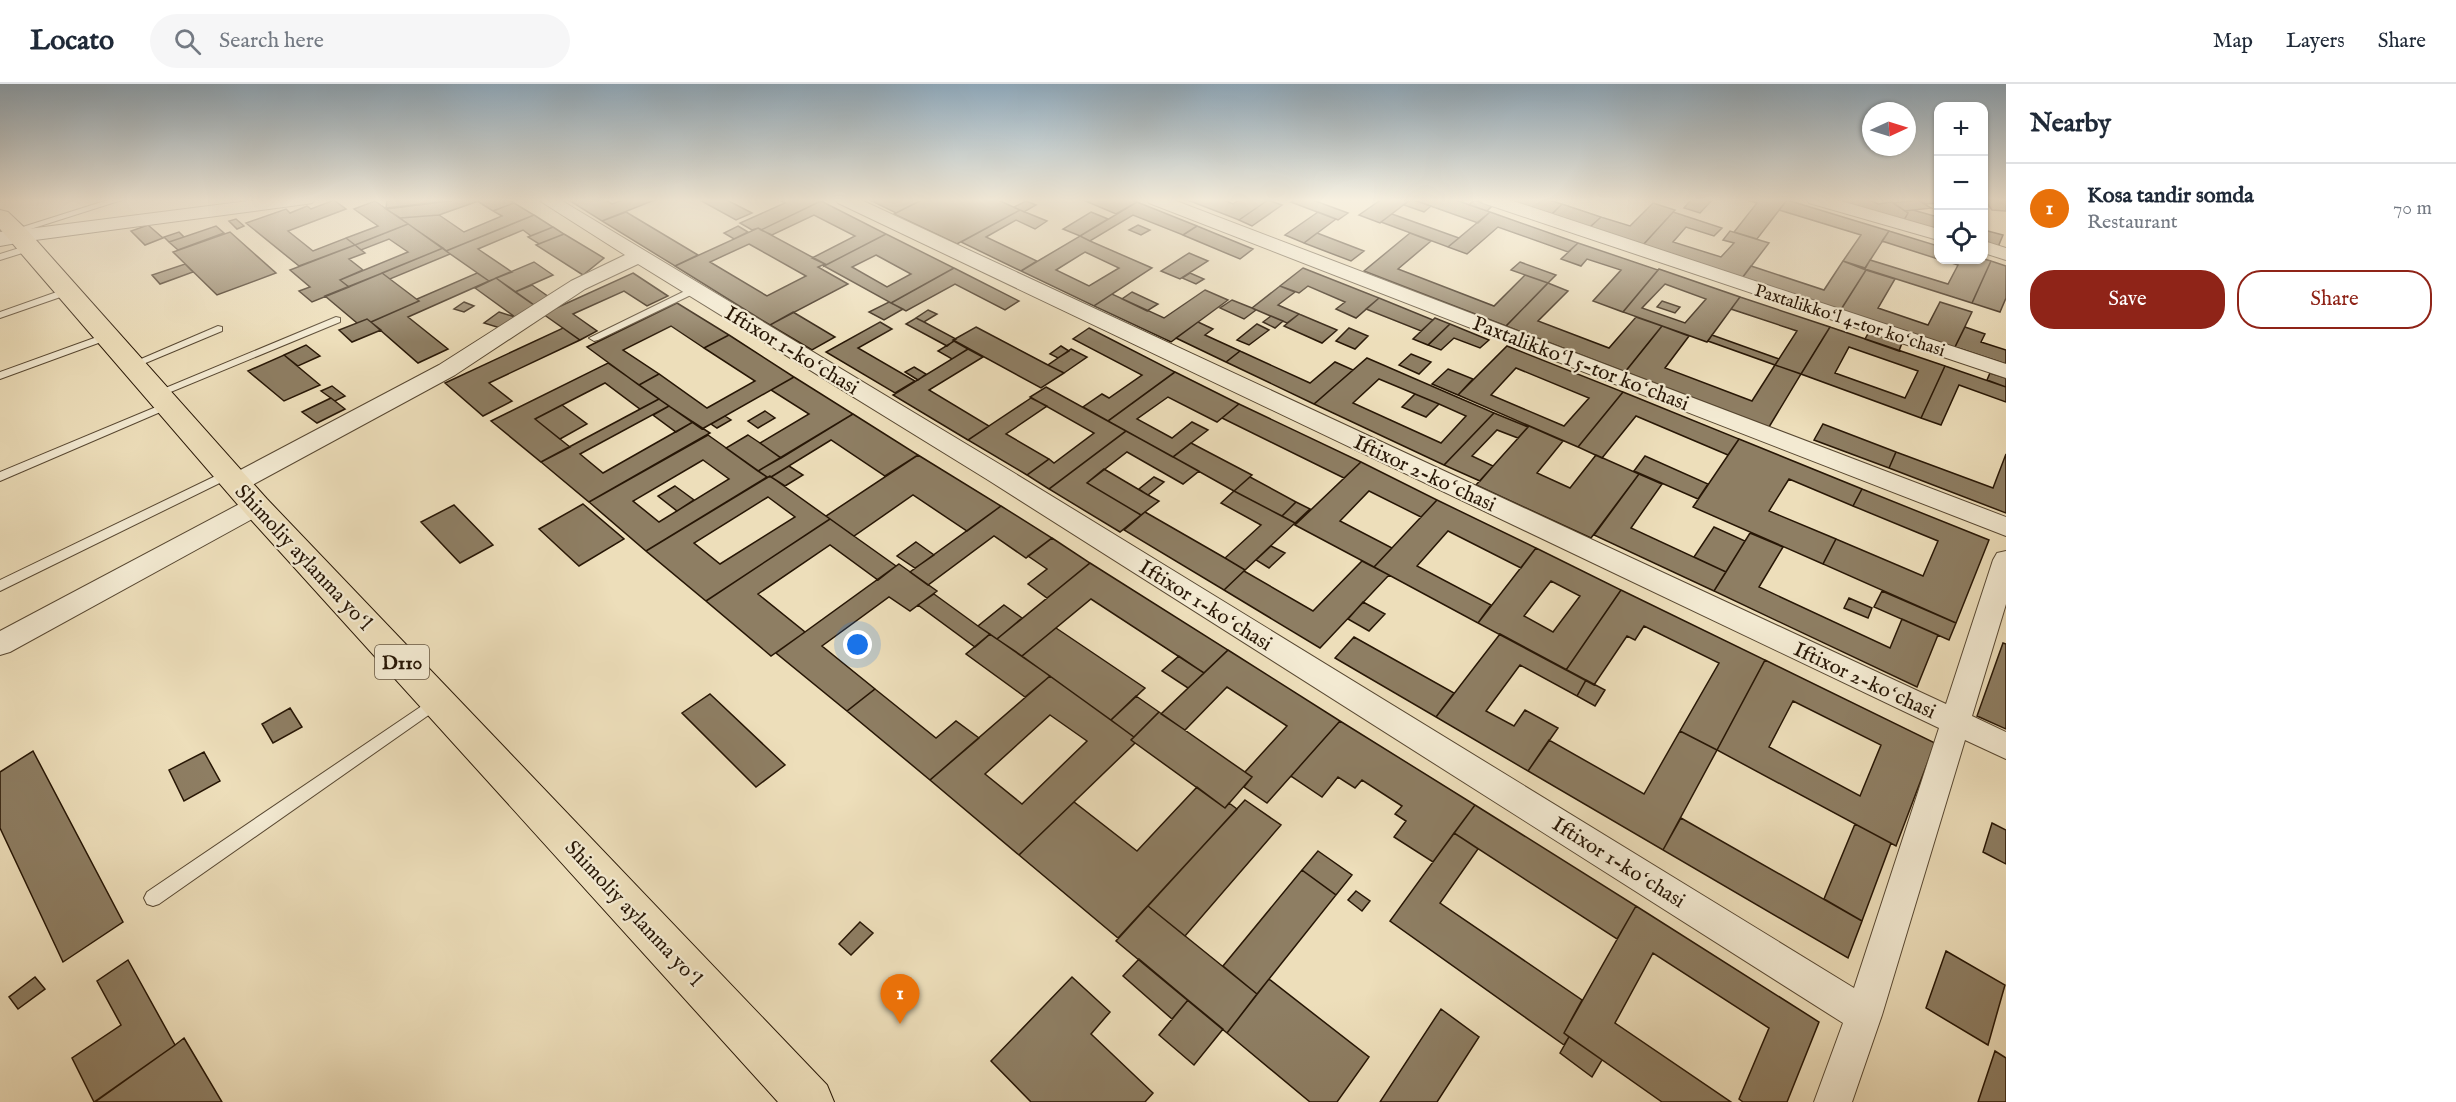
<!DOCTYPE html>
<meta charset="utf-8">
<style>
:root{--surface:#fff;--page:#f6f6f7;--text:#1f2937;--muted:#747a83;--line:#e0e1e3;--accent:#8f2418}
body{margin:0;font-family:"IM FELL English",serif;background:var(--page);color:var(--text)}
.controls{position:absolute;right:18px;top:18px;display:grid;overflow:hidden;border-radius:12px;box-shadow:0 2px 4px #0004}
.controls button{width:54px;height:54px;display:grid;place-items:center;padding:0;border:0;border-bottom:2px solid var(--line);background:var(--surface);color:var(--text);font:30px sans-serif}
.compass{position:absolute;left:1862px;top:18px;width:54px;height:54px;border-radius:50%;background:var(--surface);box-shadow:0 2px 4px #0004;rotate:86deg}
.you{position:absolute;left:858px;top:561px;width:21px;height:21px;margin:-15px;border:4px solid #fff;border-radius:50%;background:#1a73e8;box-shadow:0 0 0 9px #1a73e833}
.badge{display:grid;place-items:center;width:39px;height:39px;border-radius:50%;background:var(--accent);color:#fff;font-size:20px;font-weight:700}
.pin{position:absolute;translate:-50% -50px;filter:drop-shadow(0 2px 3px #0008)}
.pin::after{content:'';position:absolute;top:32px;width:21px;height:18px;background:inherit;clip-path:polygon(0 0,100% 0,50% 100%)}
.list{margin:0;padding:0;list-style:none}
h2{display:flex;justify-content:space-between;align-items:center;height:78px;margin:0;padding:0 24px;font-size:26px}
h2 small{font-size:20px;font-weight:400;color:var(--muted)}
.list li{display:grid;grid-template-columns:39px 1fr auto;gap:18px;align-items:center;box-sizing:border-box;height:90px;padding:0 24px;border-top:2px solid var(--line)}
.list b{display:block;font-size:22px;white-space:nowrap}
.list p{margin:0;font-size:20px;white-space:nowrap;color:var(--muted)}
.list em{font-size:20px;font-style:normal;color:var(--muted)}
.actions{display:flex;gap:12px;padding:18px 24px}
.actions a{flex:1;padding:14px 0;border:2px solid var(--accent);border-radius:24px;text-align:center;font-size:21px;color:var(--accent)}
.actions .main{background:var(--accent);color:#fff}
.icon{flex:none;width:33px;height:33px;fill:none;stroke:currentColor;stroke-width:2;stroke-linecap:round;stroke-linejoin:round}
.map{position:relative;flex:none;width:2006px;height:1018px;overflow:hidden}
header{display:flex;align-items:center;gap:36px;box-sizing:border-box;height:84px;padding:0 30px;background:var(--surface);border-bottom:2px solid var(--line)}
header strong{font-size:28px}
nav{display:flex;gap:33px;margin-inline-start:auto;font-size:21px}
.search{width:420px;height:54px;background:var(--page);display:flex;align-items:center;gap:15px;box-sizing:border-box;padding:0 21px;border-radius:33px;color:var(--muted);font-size:22px}
main{display:flex}
aside{flex:1;background:var(--surface)}
.map>svg:first-child{display:block}
.building{fill:#8e7e63;stroke:#271605;stroke-width:1.5;fill-rule:evenodd}
.lines{fill:none;stroke-linecap:round;stroke-linejoin:round}
.service-casing{stroke:#584832;stroke-width:2}
.minor-casing{stroke:#584832;stroke-width:2}
.tertiary-casing{stroke:#584832;stroke-width:2}
.primary-casing{stroke:#271605;stroke-width:2}
.service{fill:#f3ead2;fill-rule:evenodd}
.minor{fill:#f3ead2;fill-rule:evenodd}
.tertiary{fill:#f3ead2;fill-rule:evenodd}
.primary{fill:#eddeba;fill-rule:evenodd}
.labels{text-anchor:middle;stroke-width:4.5;stroke-linejoin:round;paint-order:stroke}
.far-street-label{font-size:18px;fill:#271605;stroke:#f3ead2}
.shield{fill:#f3ead2;stroke:#645642;stroke-width:1.5}
.shield-label{font-size:20px;font-weight:bold;fill:#271605}
.street-label{font-size:21px;fill:#271605;stroke:#f3ead2}
</style>
<header>
<strong>Locato</strong>
<div class="search"><svg class="icon" aria-label="search" viewBox="0 0 24 24"><circle cx="10" cy="10" r="6"/><path d="M15 15l6 6"/></svg>Search here</div>
<nav><a>Map</a><a>Layers</a><a>Share</a></nav>
</header>
<main>
<div class="map">
<svg width="2006" height="1018" viewBox="0 0 2006 1018">
<rect width="100%" height="100%" fill="#eddeba"/>
<filter id="stains"><feTurbulence type="fractalNoise" baseFrequency=".00333" numOctaves="4"/><feColorMatrix values="0 0 0 0 .2 0 0 0 0 .09 0 0 0 0 .02 0 0 0 .5 -.17"/></filter>
<radialGradient id="worn" r=".72"><stop offset=".6" stop-color="#630" stop-opacity="0"/><stop offset="1" stop-color="#630" stop-opacity=".3"/></radialGradient>
<path class="building" d="M403,115H466L386,124L387,117Z
M466,115H484L439,131L400,134L386,125Z
M484,115H508L514,119L493,127L477,117Z
M567,115H604L612,120L625,115H657L602,137Z
M698,115H725L752,129L736,136Z
M778,115H817L821,117L761,146L758,144L752,146L740,139L785,119Z
M868,115H916L920,117L896,129Z
M923,115H996L1020,126L957,160L894,130Z
M1081,115H1130L1137,118L1116,130Z
M1185,115H1221L1233,120L1240,115L1268,116L1239,136Z
M1296,115H1310L1348,129L1338,136L1291,118Z
M1382,115H1411L1380,139L1359,131Z
M1411,115L1431,122L1424,128L1404,121Z
M1411,115H1453L1490,128L1478,139Z
M1506,115H1546L1562,120L1552,130Z
M1692,115H1713L1700,129L1684,124Z
M1744,115H1782L1787,116L1757,155L1734,148L1757,119Z
M1830,115H1868L1878,120L1892,118L1908,129L1904,136Z
M1916,115H1938V119L1925,120Z
M1984,115H2006V127L1992,126Z
M334,116L346,125L288,147L313,167L346,154L355,161L299,182L246,139L286,125L290,129L307,122L311,125Z
M1268,116L1282,121L1252,142L1239,136Z
M1474,116L1492,122L1487,127L1469,121Z
M1787,116L1889,147L1865,184L1843,177L1861,151L1779,126Z
M1918,116L1931,124L1905,127L1893,119Z
M375,117L408,140L355,161L346,154L378,142L354,125Z
M821,117L886,150L824,182L825,180L812,174L855,152L814,131L772,151L761,146Z
M1026,117L1036,121L1024,128L1014,123Z
M1137,118L1197,142L1183,151L1133,131L1090,157L1080,152Z
M514,119L534,131L446,167L400,134L439,131L464,148L502,132L493,127Z
M1653,119L1675,126L1643,161L1590,143L1601,133L1630,142Z
M1562,120L1601,133L1590,143L1552,130Z
M1020,126L1047,137L1035,145L1016,136L986,153L1037,177L1021,187L961,158Z
M1913,126L1938,133V146L1904,136L1908,129L1905,127Z
M626,128L698,171L675,182L602,137Z
M1091,128L1108,135L1080,152L1063,145Z
M1318,128L1336,135L1304,159L1285,151Z
M1490,128L1578,159L1568,168L1498,143L1467,170L1448,163Z
M1673,128L1722,144L1714,152L1686,143L1673,158L1721,173L1734,159L1723,156L1730,147L1769,159L1742,194L1643,161Z
M1392,130L1459,154L1448,163L1381,138Z
M534,131L553,143L531,152L523,146L478,165L512,188L489,197L446,167Z
M236,135L244,142L237,145L229,137Z
M408,140L443,164L349,203L340,196L408,168L389,155L361,166L355,161Z
M148,141L163,154L145,161L131,147Z
M1138,141L1150,146L1141,151L1129,146Z
M216,142L224,149L178,166L169,158Z
M738,142L748,148L734,155L724,149Z
M1197,142L1253,165L1240,175L1183,151Z
M553,143L564,150L539,160L528,153Z
M758,144L825,180L818,183L848,200L770,241L675,182ZM749,160L806,192L767,212L710,178Z
M1984,146L2003,151L1998,163L1984,158Z
M1889,147L1938,162V175L1882,157Z
M179,148L184,153L169,158L164,153Z
M230,148L276,189L217,211L173,168Z
M1317,149L1364,167L1351,177L1304,159Z
M1410,149L1431,157L1398,185L1494,222L1525,191L1548,199L1506,242L1364,187Z
M564,150L604,174L583,191L536,161Z
M886,150L954,184L891,219L824,182ZM876,171L911,190L887,203L852,183Z
M1080,152L1090,157L1152,184L1094,222L1021,187ZM1085,168L1119,184L1089,202L1056,186Z
M1578,159L1658,186L1623,228L1593,217L1621,186L1587,175L1581,182L1561,175Z
M355,161L365,169L349,175L363,186L340,196L349,203L312,218L299,207L310,203L290,186Z
M443,164L450,170L390,195L382,189Z
M1189,169L1208,177L1180,195L1161,187Z
M1984,175L1991,177L1972,219L1865,185L1870,176L1948,200L1958,181L1942,176Z
M1843,177L1866,186L1840,227L1742,194L1751,182L1824,206Z
M1991,177L2006,182V214L2000,228L1972,219Z
M534,178L553,191L515,208L496,194Z
M1520,178L1556,191L1548,199L1511,186Z
M185,180L193,188L160,200L152,191Z
M954,184L1019,217L1005,226L955,200L906,227L891,219Z
M1303,184L1379,214L1356,234L1336,225L1345,218L1308,202L1299,209L1280,202Z
M1659,185L1740,213L1707,258L1623,228ZM1665,200L1706,215L1685,239L1642,224Z
M1866,186L1895,195L1878,224L1928,241L1940,218L1972,228L1954,265L1840,227Z
M382,189L419,217L371,238L367,235L357,239L325,212Z
M477,189L489,197L408,233L448,265L418,279L371,238L419,217L417,215Z
M633,189L668,212L647,222L624,207L573,230L597,247L580,256L543,230Z
M1190,189L1204,195L1196,200L1182,194Z
M496,194L537,223L515,233L475,204Z
M1548,199L1568,207L1538,237L1609,264L1636,233L1662,242L1625,288L1506,242Z
M532,201L549,213L537,223L515,208Z
M1280,202L1295,208L1278,221L1299,230L1287,239L1252,224Z
M1205,206L1228,216L1171,258L1094,222L1112,210L1164,234Z
M1132,208L1158,220L1147,227L1122,215Z
M1740,213L1830,243L1801,290L1775,281L1797,247L1731,225Z
M1379,214L1433,236L1421,247L1366,225Z
M1232,216L1252,224L1256,226L1244,235L1220,224Z
M1662,217L1680,223L1675,229L1657,223Z
M464,218L474,222L464,228L454,225Z
M889,218L903,225L884,236L869,228Z
M677,219L729,251L704,264L671,242L623,266L659,290L639,301L587,263Z
M928,226L937,230L924,238L916,234Z
M499,228L515,233L500,244L484,239Z
M793,228L835,253L812,266L770,241Z
M1299,230L1337,246L1322,259L1284,242Z
M1271,232L1283,237L1275,244L1263,238Z
M916,234L924,238L956,255L947,262L906,240Z
M1435,234L1450,240L1428,261L1413,255Z
M367,235L381,246L352,258L339,246Z
M880,238L892,245L858,264L915,297L895,309L826,268Z
M1198,238L1213,245L1205,251L1240,267L1226,278L1176,254Z
M1257,240L1269,246L1249,261L1237,256Z
M1450,240L1489,256L1480,264L1454,254L1441,266L1428,261Z
M1662,242L1689,252L1665,284L1752,317L1775,281L1801,290L1769,343L1625,288Z
M976,243L1048,281L1064,289L1041,304L953,256Z
M1830,243L1945,282L1921,334L1801,290ZM1849,263L1918,287L1905,314L1835,289Z
M1965,243L1985,250L1981,258L2006,266V280L1955,263Z
M563,244L580,256L489,299L512,317L483,332L445,299Z
M1089,244L1175,288L1108,337L1083,323L1102,310L1109,314L1142,291L1073,255Z
M1349,244L1368,252L1355,265L1336,257Z
M1869,248L1902,259L1899,267L1865,255Z
M729,251L794,293L702,345L639,301L659,290L707,324L755,297L704,264Z
M1712,251L1779,275L1775,281L1708,257Z
M954,257L968,265L952,275L938,267Z
M306,261L320,272L298,282L284,271Z
M1061,262L1069,267L1058,274L1050,270Z
M1507,262L1623,308L1578,363L1458,311ZM1516,284L1589,314L1564,342L1491,311Z
M968,265L983,273L929,306L989,342L968,356L893,311Z
M1071,265L1087,273L1064,289L1048,281Z
M1240,267L1310,299L1335,278L1353,286L1314,320L1226,278Z
M1411,270L1431,278L1419,290L1399,281Z
M284,271L320,301L284,317L248,287Z
M1367,274L1494,329L1444,381L1314,320ZM1379,295L1439,320L1466,332L1441,359L1353,319Z
M608,279L659,315L640,325L605,299L535,335L570,363L541,378L491,337Z
M1945,282L2006,303V318L1959,301L1941,341L1921,334Z
M914,283L926,290L918,296L905,288Z
M1448,285L1473,295L1458,311L1432,300Z
M1175,288L1239,320L1217,338L1168,313L1137,335L1172,354L1192,338L1208,346L1173,373L1108,337Z
M1990,289L2006,294V303L1987,296Z
M794,293L853,330L781,374L760,359L809,330L771,306Z
M332,302L345,312L335,317L321,307Z
M1046,303L1126,347L1049,405L1027,391L1049,375L1054,379L1094,349L1030,313Z
M1623,308L1739,355L1728,371L1636,332L1602,374L1578,363Z
M1415,310L1439,320L1426,333L1402,323Z
M331,314L345,325L317,339L302,328Z
M1031,314L1047,322L1006,350L1049,375L1027,391L968,356Z
M659,315L669,322L580,370L603,389L693,338L710,349L589,418L541,378Z
M1239,320L1361,378L1344,394L1222,334Z
M562,321L587,340L560,355L535,335Z
M669,322L693,338L676,348L653,331Z
M765,327L775,334L758,344L748,337Z
M1494,329L1528,343L1518,354L1497,346L1472,372L1493,382L1480,397L1444,381Z
M853,330L918,371L885,392L831,356L771,393H767L758,387Z
M725,332L731,336L717,344L711,340Z
M1823,340L1896,368L1889,384L1814,356Z
M1529,342L1563,357L1537,389L1570,404L1596,371L1639,390L1591,454L1476,401Z
M1126,347L1199,387L1183,400L1127,368L1087,399L1141,431L1120,448L1049,405Z
M708,351L767,393L646,467L589,418ZM703,376L729,395L659,438L633,417Z
M748,351L760,359L781,374L758,387L726,364Z
M1739,355L1862,405L1853,422L1789,395L1769,427L1836,455L1823,480L1693,423Z
M1191,359L1252,391L1234,407L1173,373Z
M1896,368L1993,404L2006,370V429L1889,384Z
M918,371L1001,422L967,447L913,411L854,452L826,432Z
M1645,372L1708,400L1698,415L1634,387Z
M1361,378L1437,416L1421,433L1369,407L1340,437L1392,464L1374,483L1295,441Z
M789,382L803,391L785,402L771,393Z
M1104,385L1148,411L1159,417L1141,431L1087,399Z
M1639,390L1662,400L1631,444L1726,488L1714,507L1594,451Z
M770,392L830,435L706,517L646,467ZM768,413L795,433L720,480L694,459Z
M1154,393L1164,398L1148,411L1139,405Z
M1250,393L1296,418L1282,432L1234,407Z
M675,402L694,416L677,427L658,412Z
M1862,405L1989,456L1956,539L1823,480L1836,455L1923,492L1938,457L1853,422Z
M1234,407L1295,439L1245,486L1225,474L1261,441L1221,419Z
M1437,416L1536,464L1521,484L1448,447L1417,482L1491,521L1478,539L1374,483Z
M1296,418L1310,425L1295,439L1282,432Z
M583,420L624,455L579,482L539,445Z
M454,421L493,461L460,479L421,438Z
M1001,422L1052,454L1026,474L994,452L928,501L910,488Z
M1145,428L1225,474L1245,486L1224,506L1124,446Z
M830,435L896,482L878,496L830,461L758,510L805,548L771,572L706,517Z
M1714,443L1745,457L1726,488L1694,473Z
M1750,449L1783,463L1759,503L1890,564L1902,535L1938,551L1917,603L1714,507Z
M1052,454L1090,479L1047,514L1028,500L1047,485L1028,472Z
M916,458L934,471L915,484L897,472Z
M1271,462L1285,469L1269,484L1256,476Z
M1536,464L1621,506L1566,586L1478,539ZM1551,497L1580,512L1553,548L1524,532Z
M1362,477L1389,491L1320,564L1224,506L1244,487L1313,527Z
M1090,479L1228,566L1204,589L1091,515L1022,572L997,555Z
M899,480L937,507L910,527L889,513L822,562L875,605L847,627L776,569Z
M1621,506L1765,576L1717,666L1680,647L1719,579L1644,542L1635,556L1627,552L1594,601L1566,586Z
M1882,507L1956,539L1949,556L1874,523Z
M934,510L978,542L990,550L975,563L918,521Z
M1849,514L1872,524L1868,534L1844,524Z
M1363,518L1385,530L1369,547L1348,535Z
M1004,521L1022,534L997,555L978,542Z
M1056,544L1145,604L1111,636L1022,572Z
M990,550L997,555L1050,592L1025,613L966,570Z
M1500,550L1586,596L1577,612L1520,581L1486,627L1514,642L1525,626L1558,644L1528,687L1436,633Z
M1354,553L1454,609L1436,633L1335,574Z
M2003,559L2006,560V645L1977,632Z
M1228,566L1340,637L1267,719L1244,703L1252,693L1245,688L1287,642L1227,603L1185,646L1161,630Z
M1179,572L1204,589L1188,604L1162,587Z
M1765,576L1935,659L1896,762L1717,666ZM1793,617L1881,661L1860,712L1769,663Z
M1050,592L1134,653L1131,656L1135,659L1019,771L930,696ZM1050,631L1087,657L1022,720L985,690Z
M1586,596L1605,606L1595,622L1577,612Z
M875,605L936,654L956,637L979,654L930,696L847,627Z
M710,610L785,681L756,703L682,629Z
M1136,612L1159,628L1134,653L1111,636Z
M290,624L302,643L273,659L262,640Z
M1159,628L1252,693L1225,724L1131,656Z
M1340,637L1475,721L1433,778L1394,753L1406,737L1395,730L1402,722L1362,696L1355,704L1338,693L1322,713L1291,692Z
M1680,647L1717,666L1663,766L1528,687L1549,656L1644,710Z
M33,667L123,838L63,878L0,744V688Z
M204,668L220,697L184,717L169,686Z
M1197,703L1225,724L1229,719L1237,725L1118,854L1019,771L1074,718L1137,767Z
M1245,716L1281,741L1185,852L1148,822Z
M1475,721L1636,822L1617,855L1454,749Z
M1681,734L1862,837L1848,874L1663,766Z
M1992,739L2006,746V780L1983,768Z
M1855,740L1891,759L1862,837L1824,815Z
M1454,749L1478,765L1440,819L1582,916L1564,949L1569,953L1564,961L1390,837Z
M1318,767L1352,791L1336,811L1302,786Z
M1302,786L1336,811L1257,910L1223,882Z
M1356,807L1370,817L1362,827L1348,816Z
M1148,822L1257,910L1227,949L1116,857Z
M1636,822L1819,938L1787,1018H1743L1739,1015L1769,944L1653,869L1615,939L1731,1018H1662L1564,949Z
M860,838L873,849L851,871L839,860Z
M1946,867L2005,901L1988,961L1926,924Z
M1139,875L1188,916L1172,935L1123,892Z
M128,876L175,961L94,1018L72,974L121,941L97,897Z
M35,893L45,905L18,925L9,913Z
M1072,893L1110,928L1091,950L1153,1009L1145,1018H1031L991,977Z
M1269,895L1369,973L1337,1018H1310L1227,949Z
M1188,916L1223,945L1194,981L1159,951Z
M1441,925L1479,953L1437,1018H1380Z
M1569,953L1602,976L1592,993L1560,969Z
M184,954L222,1018H95L175,961Z
M1995,967L2006,974V1018H1978Z"/>
<g class="lines">
<g class="service-casing">
<path id="service" d="M111,115H125L18,149L10,147Z
M29,161L34,164L32,166L0,176V170Z
M693,203L697,204V208L598,256L594,257L589,254Z
M68,204L72,205V209L0,234V228Z
M336,233L340,234V238L161,312H153L151,310Z
M218,242L222,243V247L136,283H128L127,281Z
M108,249L113,252L112,254L0,295V288Z
M168,318L174,321L172,323L0,397V388Z
M228,386L232,387L234,390L232,393L0,507V496Z
M438,611L443,613L445,617L443,621L159,820L153,822L147,820L144,814L147,808Z"/>
</g>
<g class="minor-casing">
<path id="minor" d="M264,115H315L312,119L306,120L20,158L13,156L11,152L13,148L20,146Z
M537,115H559L1006,384L1854,904L1939,644L838,119L835,115H859L1946,620L1993,476L1997,469L2006,467V520L1972,632L2006,648V675L1965,656L1882,931L1852,1018H1814L1843,939L988,396L638,180L585,205L455,291L245,405L236,407L227,405L224,399L227,393L439,281L571,197L625,171Z
M1146,115H1171L2006,433V452L1149,119Z
M1480,115H1507L2006,280V294L1483,119Z
M1806,115H1834L1938,145V156L1809,119Z
M1984,157L2006,164V176L1984,169Z
M256,414L265,416L268,422L265,428L10,568L0,571V547L247,416Z"/>
</g>
<g class="tertiary-casing">
<path id="tertiary" d="M20,145L28,147L31,152L28,157L0,162V148Z"/>
</g>
<g class="primary-casing">
<path id="primary" d="M0,126L8,128L28,147L267,415L827,1001L834,1018H778L245,429L0,145Z"/>
</g>
<use href="#service" class="service"/>
<use href="#minor" class="minor"/>
<use href="#tertiary" class="tertiary"/>
<use href="#primary" class="primary"/>
</g>
<linearGradient id="sky" x2="0" y2="1"><stop stop-color="#8faabd"/><stop offset="0.45" stop-color="#f7f0e0"/><stop offset="1" stop-color="#f7f0e0" stop-opacity="0"/></linearGradient>
<rect width="2006" height="258" fill="url(#sky)"/>
<g class="labels">
<g class="far-street-label">
<text transform="translate(1850 236) rotate(18)" y="6">Paxtalikkoʻl 4-tor koʻchasi</text>
</g>
<rect class="shield" x="375" y="561" width="54" height="34" rx="4.5"/>
<g class="shield-label">
<text x="402" y="585">D110</text>
</g>
<g class="street-label">
<text transform="translate(792 266) rotate(31)" y="7">Iftixor 1-koʻchasi</text>
<text transform="translate(1581 279) rotate(21)" y="7">Paxtalikkoʻl 5-tor koʻchasi</text>
<text transform="translate(1425 389) rotate(25)" y="7">Iftixor 2-koʻchasi</text>
<text transform="translate(304 473) rotate(47)" y="7">Shimoliy aylanma yoʻl</text>
<text transform="translate(1206 521) rotate(32)" y="7">Iftixor 1-koʻchasi</text>
<text transform="translate(1865 596) rotate(25)" y="7">Iftixor 2-koʻchasi</text>
<text transform="translate(1619 778) rotate(32)" y="7">Iftixor 1-koʻchasi</text>
<text transform="translate(634 829) rotate(47)" y="7">Shimoliy aylanma yoʻl</text>
</g>
</g>
<rect width="100%" height="100%" filter="url(#stains)"/>
<rect width="100%" height="100%" fill="url(#worn)"/>
</svg>
<div class="controls">
<button>+</button>
<button>−</button>
<button><svg class="icon" aria-label="locate" viewBox="0 0 24 24"><circle cx="12" cy="12" r="6"/><path d="M12 2v4M12 18v4M2 12h4M18 12h4"/></svg></button>
</div>
<svg class="compass" viewBox="-18 -18 36 36"><path d="M0-13l5 13h-10z" fill="#e53935"/><path d="M0 13l5-13h-10z" fill="#747a83"/></svg>
<div class="you"></div>
<div class="pin badge" style="left:900px;top:940px;background:#e8710a">1</div>
</div>
<aside>
<h2>Nearby<small></small></h2>
<ul class="list">
<li><span class="badge" style="background:#e8710a">1</span><div><b>Kosa tandir somda</b><p>Restaurant</p></div><em>70 m</em></li>
</ul>
<div class="actions"><a class="main">Save</a><a>Share</a></div>
</aside>
</main>
